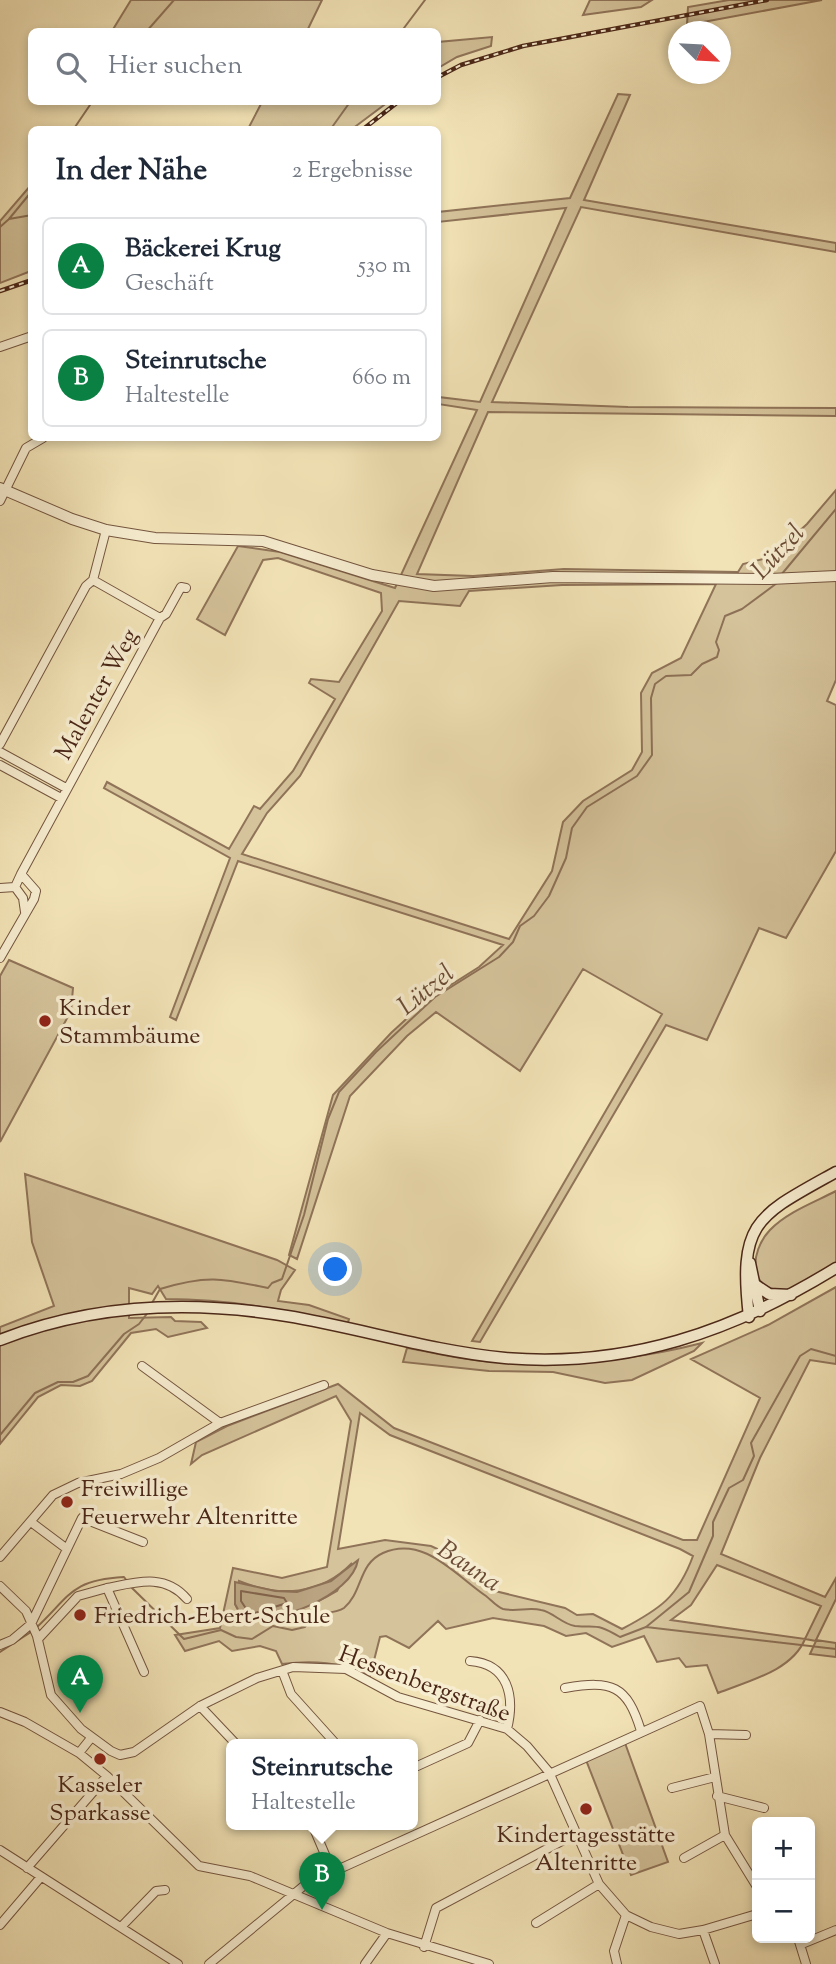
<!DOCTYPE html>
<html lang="de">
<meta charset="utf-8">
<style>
:root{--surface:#fff;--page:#f6f6f7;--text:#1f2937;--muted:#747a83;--line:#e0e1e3;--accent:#0b8043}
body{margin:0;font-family:"Sorts Mill Goudy",serif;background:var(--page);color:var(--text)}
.controls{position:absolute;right:21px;bottom:21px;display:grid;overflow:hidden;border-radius:10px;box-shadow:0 4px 10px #0003}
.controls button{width:63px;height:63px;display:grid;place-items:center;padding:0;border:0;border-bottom:2px solid var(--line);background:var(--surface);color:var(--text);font:35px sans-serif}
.compass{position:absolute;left:668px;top:21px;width:63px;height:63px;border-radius:50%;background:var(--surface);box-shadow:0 4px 10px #0003;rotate:114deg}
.you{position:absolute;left:336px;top:1270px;width:24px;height:24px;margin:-18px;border:5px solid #fff;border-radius:50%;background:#1a73e8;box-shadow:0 0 0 10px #1a73e833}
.badge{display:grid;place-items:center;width:46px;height:46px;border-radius:50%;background:var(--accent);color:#fff;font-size:23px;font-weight:700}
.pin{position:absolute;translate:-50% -58px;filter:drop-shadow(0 2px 4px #0008)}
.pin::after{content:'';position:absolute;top:37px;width:24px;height:21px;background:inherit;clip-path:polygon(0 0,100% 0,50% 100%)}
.popup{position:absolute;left:226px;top:1739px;width:192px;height:91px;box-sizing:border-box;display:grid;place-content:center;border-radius:10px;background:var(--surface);filter:drop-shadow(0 2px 5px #0005);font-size:23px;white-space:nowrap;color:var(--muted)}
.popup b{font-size:26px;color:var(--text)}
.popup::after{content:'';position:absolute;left:50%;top:100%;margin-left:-14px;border:14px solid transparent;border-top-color:var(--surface)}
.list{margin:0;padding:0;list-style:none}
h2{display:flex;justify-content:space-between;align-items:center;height:91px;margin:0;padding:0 28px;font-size:30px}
h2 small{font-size:23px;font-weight:400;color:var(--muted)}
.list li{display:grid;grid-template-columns:46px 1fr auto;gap:21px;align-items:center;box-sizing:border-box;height:98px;margin:0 14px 14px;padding:0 14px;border:2px solid var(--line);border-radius:10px}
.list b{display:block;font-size:26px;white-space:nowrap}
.list p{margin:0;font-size:23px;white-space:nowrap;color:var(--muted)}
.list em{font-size:23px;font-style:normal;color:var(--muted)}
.icon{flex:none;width:38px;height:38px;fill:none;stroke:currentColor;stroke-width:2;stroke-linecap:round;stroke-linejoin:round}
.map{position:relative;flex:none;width:836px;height:1964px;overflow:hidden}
.search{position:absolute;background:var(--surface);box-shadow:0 4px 10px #0003;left:28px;top:28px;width:413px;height:77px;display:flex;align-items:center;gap:18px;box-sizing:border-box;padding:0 24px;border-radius:10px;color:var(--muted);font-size:26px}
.panel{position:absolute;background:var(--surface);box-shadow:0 4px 10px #0003;left:28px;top:126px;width:413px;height:315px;border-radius:10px}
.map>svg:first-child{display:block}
.green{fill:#d5c39b;stroke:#907459;stroke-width:2;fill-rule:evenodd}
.water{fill:#b9a380;stroke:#8d7156;stroke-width:2}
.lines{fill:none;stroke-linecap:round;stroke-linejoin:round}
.shore{stroke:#82644c;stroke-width:2}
.stream{stroke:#8d7156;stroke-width:2}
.minor-casing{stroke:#74553f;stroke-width:10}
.tertiary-casing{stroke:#74553f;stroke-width:12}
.secondary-casing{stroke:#4a2617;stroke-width:13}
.minor{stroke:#f7edd0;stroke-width:8}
.tertiary{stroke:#f7edd0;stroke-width:10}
.secondary{stroke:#f7edd0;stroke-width:10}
.rail-casing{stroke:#4a2617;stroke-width:4.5}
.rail{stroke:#f7edd0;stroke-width:2;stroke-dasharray:5;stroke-linecap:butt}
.poi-dot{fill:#8f2418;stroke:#f7edd0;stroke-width:2.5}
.labels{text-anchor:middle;stroke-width:7;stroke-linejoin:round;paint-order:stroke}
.street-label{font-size:24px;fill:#4a2617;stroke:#f7edd0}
.poi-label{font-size:24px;fill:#4a2617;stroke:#f7edd0;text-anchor:start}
.water-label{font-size:26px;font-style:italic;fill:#6b4c36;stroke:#f7edd0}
</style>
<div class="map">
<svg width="836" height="1964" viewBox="0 0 836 1964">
<rect width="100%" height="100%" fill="#f2e3b6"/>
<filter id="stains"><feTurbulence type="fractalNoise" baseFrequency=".00286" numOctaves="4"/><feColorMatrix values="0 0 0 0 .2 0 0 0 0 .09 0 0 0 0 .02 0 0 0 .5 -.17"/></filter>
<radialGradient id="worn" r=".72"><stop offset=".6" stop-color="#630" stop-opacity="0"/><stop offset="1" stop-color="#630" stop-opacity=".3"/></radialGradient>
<path class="green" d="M131,0H322L307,31H112Z
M590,0H652L641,7L583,15Z
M729,0H822L687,25L688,7Z
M492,37L491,46L457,57L438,68V42Z
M618,94L630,95L584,200L836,243V252L581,207L492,402L628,407L836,408V416L488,412L417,574L473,576L564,569L738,572L743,564L771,557L807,524L836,490V680L827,701L836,705V851L786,938L759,928L707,1040L666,1025L480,1342L472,1341L662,1014L583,969L520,1071L436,1012L407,1036L350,1096L297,1259L289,1255L333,1095L391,1033L427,1000L479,967L503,945L238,861L176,1020L170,1017L230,858L104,788L107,782L229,849L254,806L260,809L293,771L335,699L309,683L311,679L339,682L382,611L381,593L278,558L263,560L225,635L197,619L238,546L280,552L395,588L477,410L438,404V397L480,402L566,208L438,222V212L570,198ZM716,584L681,658L652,673L641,693L642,752L632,770L583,801L563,822L552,871L509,939L242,854L267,813L300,776L399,601L460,606L469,591L562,585Z
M262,102H388L352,129H248Z
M31,185V271L0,283V221Z
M9,960L73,988L71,1011L0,1142V976Z
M25,1174L277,1260L295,1270L281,1290L278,1301L309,1305L349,1319L347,1325C287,1309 228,1299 166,1299L158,1286L152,1294L129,1288V1318L171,1317L175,1321L201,1322L207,1328L168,1337L156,1329L131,1333L92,1381L80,1386L61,1385L38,1397L0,1444V1327L54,1306L32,1242Z
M836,1191V1264C823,1271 803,1288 788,1290C747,1294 749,1252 770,1230C787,1212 815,1202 836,1191Z
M836,1287V1364L810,1360L760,1458L721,1554L825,1597L836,1578V1599L816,1640L836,1643V1657L810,1654L816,1641L805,1639C792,1671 748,1681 718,1693L707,1665L686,1667L679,1658L657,1662L644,1636L612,1647L586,1633L566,1636L544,1626L493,1618L446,1629L438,1621L409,1648L386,1636L380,1637L370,1676C341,1662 313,1660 282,1664L276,1651L260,1646L232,1651L219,1641L185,1651L175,1635L220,1628L233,1568L282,1578L327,1567L351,1421L336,1396L202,1455L191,1464L196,1442L227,1426L338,1384L394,1428L683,1540H697L760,1398L691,1359L768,1325ZM360,1413L390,1435L680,1549L693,1556C678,1597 660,1609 622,1629L593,1614L577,1615L565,1608L495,1591L479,1581L468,1563L431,1546L385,1540L338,1549ZM352,1563L337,1591C312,1606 270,1625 242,1617L235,1604L239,1581C279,1597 320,1596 352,1563ZM717,1565L821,1606L805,1639L671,1620L691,1605Z
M702,1343L694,1351L632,1380L605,1383L553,1372L489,1371L403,1362L407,1348C437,1353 467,1361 498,1362C566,1366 636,1360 702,1343Z
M625,1743L668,1862L631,1875L586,1760Z"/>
<path class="water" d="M358,1560C352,1596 274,1626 242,1617L235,1604V1582L275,1591L297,1592L331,1581Z"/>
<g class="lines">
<path class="shore" d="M241,1591L284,1598L287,1603L255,1613L247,1610L241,1601Z"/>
<path class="stream" d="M146,32L174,0
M401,32L425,0
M73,130L92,102
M330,130L350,102
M9,219L32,191
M0,227L9,219L32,215
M781,575L836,509
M152,1303L160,1289C206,1275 221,1278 268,1288L272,1283L282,1279L304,1215L328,1119L339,1092L376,1052L435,997L499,957L513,942L520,926L534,916L549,896L566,858L572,828L587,807L637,776L652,755L651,698L655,684L666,676L691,675L702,664L717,657L719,650L716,642L725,616L742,609L777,583
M0,1435L35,1393L58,1382H73L88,1376L124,1334L139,1324L149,1311
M130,1586L184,1639L221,1630L236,1637L252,1639L273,1626L292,1630L305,1627L313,1615C321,1613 337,1613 344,1608C363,1592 358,1564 383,1553C424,1535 455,1575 486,1596C491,1600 497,1607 503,1609C515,1612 529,1607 541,1610C553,1612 562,1624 575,1626C599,1628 596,1623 620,1637L646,1627L689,1592L713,1536V1522L729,1488L743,1480L754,1456L751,1443L800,1356L811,1349L836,1356
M646,1627L836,1649
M36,1628C71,1595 71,1580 124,1577L127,1581
M0,1652L31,1632"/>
<g class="minor-casing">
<path id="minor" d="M0,347L32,336
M0,501L26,448L43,438
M93,580L160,618
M0,744L86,586L93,580L106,530
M0,752L66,788
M0,765L61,798
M21,874L160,618L166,614L181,587L186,588
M0,888L15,887
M0,958L34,899L36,891L21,874L15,887L23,898L25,912
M142,1366L220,1423
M31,1522L67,1549
M0,1557L53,1495L78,1483L121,1474L159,1458L220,1423L324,1385
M0,1586L26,1611L37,1636L51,1695L81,1729L111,1751L120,1755L134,1752L200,1706L257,1678L293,1667L346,1669L398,1697L507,1729L527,1746L549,1772L599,1884L626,1915L651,1927L679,1934L703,1930L757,1914
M107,1588C137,1582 165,1573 187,1599
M38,1639L78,1596L107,1588L144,1672
M0,1645L12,1640L31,1624L82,1518L143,1542
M470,1661C509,1664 515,1697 507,1729
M283,1673L291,1694L336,1744
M565,1688C612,1680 627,1685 641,1731
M200,1706L236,1744
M0,1712L25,1722L79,1753L107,1776L199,1866L250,1876L387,1933L489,1964
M709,1734L746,1735
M79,1753L91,1738
M413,1768L468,1743L480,1720
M672,1788L715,1777
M717,1796L764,1808
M312,1824L332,1871
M0,1850L178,1964
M684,1858L725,1835
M27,1868L107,1776
M536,1923L599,1884
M0,1925L40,1878
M121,1927L156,1891L165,1890
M703,1930L715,1964
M798,1938L806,1964
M802,1944L836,1930
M424,1947L436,1908L575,1834
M209,1964L306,1884L700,1706L709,1734L725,1835L757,1887
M365,1964L387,1933
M617,1964L614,1951L626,1915"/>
</g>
<g class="tertiary-casing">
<path id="tertiary" d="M0,488L72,519L106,530L155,538L263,541L372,575L434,586L553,577L770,579L836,576"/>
</g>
<g class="secondary-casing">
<path id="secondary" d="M750,1263L760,1311
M754,1284L769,1294L791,1295
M749,1317C738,1221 757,1216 836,1172
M0,1340C92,1304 190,1300 287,1316C360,1328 431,1351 505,1358C628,1368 732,1332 836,1268"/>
</g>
<use href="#minor" class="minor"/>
<use href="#tertiary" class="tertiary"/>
<use href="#secondary" class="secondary"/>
<g class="rail-casing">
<path id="rail" d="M438,77L461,65L523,46L767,0
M362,130L398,102
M0,291L32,280"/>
</g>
<use href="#rail" class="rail"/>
</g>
<g class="poi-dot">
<circle cx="45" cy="1021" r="7"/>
<circle cx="67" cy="1502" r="7"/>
<circle cx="80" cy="1615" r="7"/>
<circle cx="100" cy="1759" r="7"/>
<circle cx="586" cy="1809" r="7"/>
</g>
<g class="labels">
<g class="street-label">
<text transform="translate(96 694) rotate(-61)" y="8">Malenter Weg</text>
<text transform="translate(425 1683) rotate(20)" y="8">Hessenbergstraße</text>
</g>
<g class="poi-label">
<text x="59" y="1015">Kinder<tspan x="59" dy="28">Stammbäume</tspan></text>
<text x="81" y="1496">Freiwillige<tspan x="81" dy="28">Feuerwehr Altenritte</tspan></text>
<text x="94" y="1623">Friedrich-Ebert-Schule</text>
<text x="100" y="1792" text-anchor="middle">Kasseler<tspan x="100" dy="28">Sparkasse</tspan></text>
<text x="586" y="1842" text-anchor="middle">Kindertagesstätte<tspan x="586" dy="28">Altenritte</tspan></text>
</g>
<g class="water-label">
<text transform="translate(777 551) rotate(-47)" y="9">Lützel</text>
<text transform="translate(425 989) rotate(-39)" y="9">Lützel</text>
<text transform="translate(470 1565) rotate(34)" y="9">Bauna</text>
</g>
</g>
<rect width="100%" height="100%" filter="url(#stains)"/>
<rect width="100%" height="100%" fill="url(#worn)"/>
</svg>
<div class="controls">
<button>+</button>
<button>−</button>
</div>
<svg class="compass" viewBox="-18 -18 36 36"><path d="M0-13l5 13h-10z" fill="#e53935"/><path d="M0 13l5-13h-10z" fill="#747a83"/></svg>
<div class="you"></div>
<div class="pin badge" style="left:80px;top:1713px">A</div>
<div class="pin badge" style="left:322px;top:1910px">B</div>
<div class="popup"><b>Steinrutsche</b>Haltestelle</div>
<div class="search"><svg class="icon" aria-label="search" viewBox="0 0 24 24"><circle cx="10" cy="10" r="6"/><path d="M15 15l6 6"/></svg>Hier suchen</div>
<section class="panel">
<h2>In der Nähe<small>2 Ergebnisse</small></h2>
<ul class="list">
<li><span class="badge">A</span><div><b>Bäckerei Krug</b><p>Geschäft</p></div><em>530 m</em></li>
<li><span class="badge">B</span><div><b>Steinrutsche</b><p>Haltestelle</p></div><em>660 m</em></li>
</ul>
</section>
</div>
